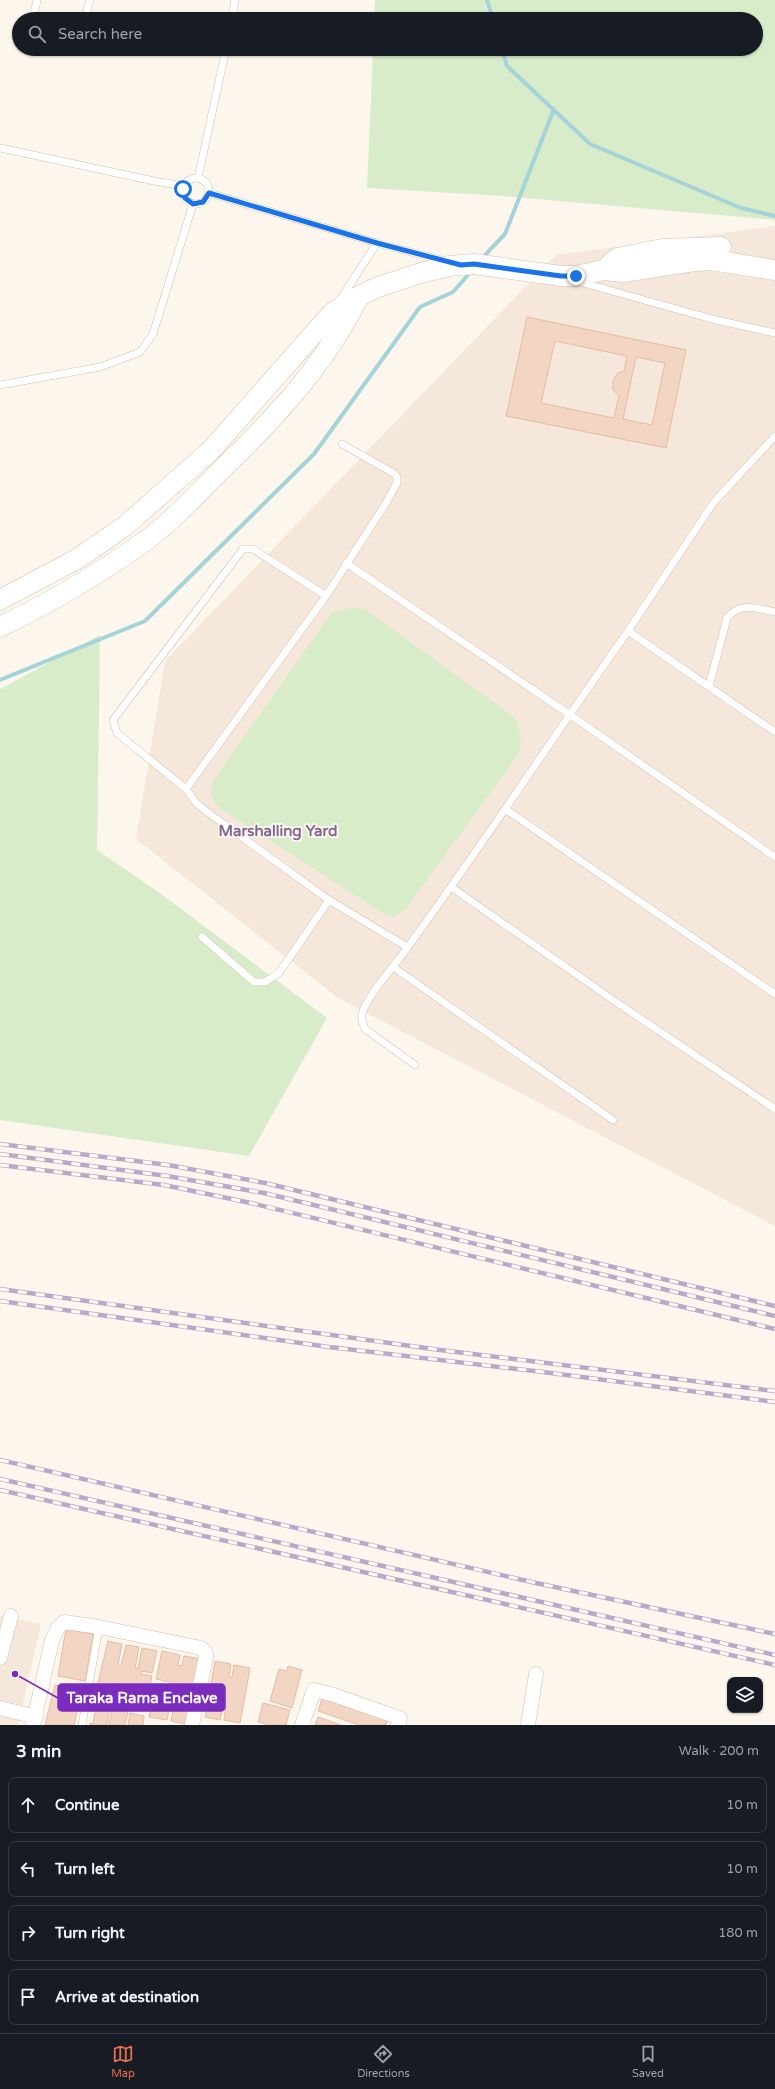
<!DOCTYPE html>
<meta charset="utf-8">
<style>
:root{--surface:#171b24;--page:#20242c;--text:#f1f3f6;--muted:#9ea1a6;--line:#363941;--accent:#e76f51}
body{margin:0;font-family:"Varela Round",sans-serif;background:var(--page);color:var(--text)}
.controls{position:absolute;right:12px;bottom:12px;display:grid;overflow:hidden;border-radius:8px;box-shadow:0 1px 3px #0004}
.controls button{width:36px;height:36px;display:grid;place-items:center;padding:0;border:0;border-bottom:1px solid var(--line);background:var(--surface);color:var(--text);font:20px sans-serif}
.stop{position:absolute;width:12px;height:12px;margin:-9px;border:3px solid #1a73e8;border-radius:50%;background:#fff}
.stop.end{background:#1a73e8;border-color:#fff;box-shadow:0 1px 4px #0008}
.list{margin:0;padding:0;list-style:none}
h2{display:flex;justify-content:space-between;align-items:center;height:52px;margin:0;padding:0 16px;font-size:17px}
h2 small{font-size:13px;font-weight:400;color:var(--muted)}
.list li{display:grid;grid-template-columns:26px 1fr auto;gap:12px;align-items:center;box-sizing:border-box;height:56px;margin:0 8px 8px;padding:0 8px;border:1px solid var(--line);border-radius:8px}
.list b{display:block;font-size:15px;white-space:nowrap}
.list em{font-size:13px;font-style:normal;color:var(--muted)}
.icon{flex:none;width:22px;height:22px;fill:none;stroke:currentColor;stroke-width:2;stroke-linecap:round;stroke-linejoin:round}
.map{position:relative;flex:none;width:775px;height:1725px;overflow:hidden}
.search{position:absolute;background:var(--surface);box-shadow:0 1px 3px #0004;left:12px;right:12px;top:12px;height:44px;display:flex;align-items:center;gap:10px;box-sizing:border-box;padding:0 14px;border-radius:22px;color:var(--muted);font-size:15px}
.sheet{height:308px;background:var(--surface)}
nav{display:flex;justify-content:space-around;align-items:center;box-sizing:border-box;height:56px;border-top:1px solid var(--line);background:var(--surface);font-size:11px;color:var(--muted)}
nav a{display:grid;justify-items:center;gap:2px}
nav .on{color:var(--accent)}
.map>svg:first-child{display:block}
.residential{fill:#f5e8da}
.green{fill:#d8ecc9}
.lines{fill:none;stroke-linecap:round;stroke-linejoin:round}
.stream{stroke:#a5d3da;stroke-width:4}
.building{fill:#f3d5c3;stroke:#e6bba3;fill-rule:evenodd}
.lane-casing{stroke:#d1beb0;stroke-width:8}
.street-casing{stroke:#d1beb0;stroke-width:15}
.secondary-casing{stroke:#d6c0b0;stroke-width:21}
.lane{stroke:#fff;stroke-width:7}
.street{stroke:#fff;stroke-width:14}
.secondary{stroke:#fff;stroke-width:20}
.rail-casing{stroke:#b9a8c9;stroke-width:4.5}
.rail{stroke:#fffaf3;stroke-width:3;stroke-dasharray:9;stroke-linecap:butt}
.route{stroke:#1a73e8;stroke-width:5}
.labels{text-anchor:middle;stroke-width:3.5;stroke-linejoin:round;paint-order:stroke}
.neighbourhood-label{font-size:15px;font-weight:bold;fill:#846695;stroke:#fffaf3}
.leader{fill:none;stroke:#7b2cbf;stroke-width:1.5}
.callout-dot{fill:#7b2cbf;stroke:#fffaf3;stroke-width:1.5}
.callout{fill:#7b2cbf;stroke:#7b2cbf;stroke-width:1.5}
.callout-label{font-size:15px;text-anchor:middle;font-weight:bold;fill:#fff}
</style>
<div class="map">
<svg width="775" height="1725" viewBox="0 0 775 1725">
<rect width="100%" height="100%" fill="#fdf6ec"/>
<path class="residential" d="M775,226V1226L338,998L136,839L165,661L556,255Z
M0,1616L41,1624L18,1725H0Z"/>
<path class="green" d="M375,0H775V220L502,196L367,188L373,49H756V19H374Z
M352,608L365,609L514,717C520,729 522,739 520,752L405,910L394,917L384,914L218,807L211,795L212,782L332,612Z
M100,635L97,850L157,891L327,1018L249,1156L0,1120V689Z"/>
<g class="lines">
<path class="stream" d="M487,0L493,19
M502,49L507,66L590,144L741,208L775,216
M486,254L505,234L554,109
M0,680L145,621L314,454L420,307L453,292L468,275"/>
</g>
<path class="building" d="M527,317L686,350L666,448L506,416ZM555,341L627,356L624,371L618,373L613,381V390L619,396L614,418L541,403ZM636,357L665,363L652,425L623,419Z
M66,1629L93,1634L85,1681L58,1676Z
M108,1641L122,1644L118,1665L121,1666L126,1645L139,1647L135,1668L138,1669L142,1648L157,1651L152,1673L141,1671V1674L152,1676L147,1701L133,1698L135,1687L132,1686L129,1702L115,1699L118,1684L115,1683L113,1694L96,1691Z
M162,1651L180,1655L178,1665L182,1666L184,1656L202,1659L196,1687L181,1684L179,1694L194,1697L189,1725L171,1721L173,1710L169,1709L167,1720L149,1717L155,1688L168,1691L170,1682L156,1679Z
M215,1661L231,1664L229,1677H232L234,1665L250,1668L240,1723L224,1720L226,1707L223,1706L220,1720L205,1717Z
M288,1666L302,1670L292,1708L270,1701L279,1669L287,1671Z
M55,1685L82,1691L74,1725H45Z
M323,1696L388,1718L386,1725H359L318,1711Z
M263,1703L290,1710L286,1725H269L258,1722Z
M113,1704L129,1707L125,1725H109Z
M96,1707L110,1709L107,1725H90V1723L93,1724Z
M130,1713L144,1716L143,1725H128Z
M318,1717L341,1725H315Z"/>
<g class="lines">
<g class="lane-casing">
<path id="lane" d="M33,19L37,0
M85,19L90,0
M232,19L235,0
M0,148L154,181L184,186
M198,178L226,49
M183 191a13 13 0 1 1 26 0a13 13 0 1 1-26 0Z
M209,193L377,243L445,261
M580,282L712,319L775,333
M340,300L377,243
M0,385L100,367L140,352L153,334L193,204
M342,444L395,474L397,477V483L386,503L326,596L186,789L197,804L214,817L329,900L407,947
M346,563L569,714L775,857
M628,631L714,502L775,436
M709,686L727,618C740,602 757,608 775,612
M186,789L117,733L113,720L243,549H253L326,596
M505,809L775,994
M451,887L613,1000L775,1109
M202,937L254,982H265L279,973L329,900
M393,967L613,1120
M415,1065L365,1029C363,1024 361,1020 362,1014C367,997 388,973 399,959C478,852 551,740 628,631L775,732
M82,1725L99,1627"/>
</g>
<g class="street-casing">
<path id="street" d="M0,1658L11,1616
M0,1708L36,1717
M33,1725L52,1640L58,1628L64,1622L99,1627L201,1648L206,1653V1656L192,1725
M302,1725L314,1690L331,1694L400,1718L398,1725
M528,1725L536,1674"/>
</g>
<g class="secondary-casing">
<path id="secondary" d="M604,270L617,258L662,249L721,247
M0,600L77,559L125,526L211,450L332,313L359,296L378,287L424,272L449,266L474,264L561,276H576L604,270L623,272L694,261L711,260L775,270
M0,627C49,603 96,576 141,544C167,526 189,502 212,479C270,423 323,369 359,296"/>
</g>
<use href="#lane" class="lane"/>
<use href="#street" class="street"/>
<use href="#secondary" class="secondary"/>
<g class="rail-casing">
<path id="rail" d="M0,1144L168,1165L265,1183L775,1306
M0,1154L167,1176L264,1193L775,1316
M0,1165L164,1185L251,1203L775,1329
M0,1289L440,1350L775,1391
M0,1301L329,1347L543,1372L775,1402
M0,1460L536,1583L775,1634
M0,1479L775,1655
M0,1490L775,1665"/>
</g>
<use href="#rail" class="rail"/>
</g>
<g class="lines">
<path class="route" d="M183,189L185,198L193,204L203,202L209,193L377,243L461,265L474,264L561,276H576"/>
</g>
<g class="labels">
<g class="neighbourhood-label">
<text x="278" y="836">Marshalling Yard</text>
</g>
</g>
<path class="leader" d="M15 1674L58 1698"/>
<circle class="callout-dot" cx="15" cy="1674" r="4"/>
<rect class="callout" x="58" y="1684" width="167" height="27" rx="4"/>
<g class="callout-label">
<text x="142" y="1703">Taraka Rama Enclave</text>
</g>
</svg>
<div class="controls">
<button><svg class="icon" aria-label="layers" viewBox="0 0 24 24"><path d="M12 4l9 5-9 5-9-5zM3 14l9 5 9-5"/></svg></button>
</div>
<div class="stop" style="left:183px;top:189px"></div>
<div class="stop end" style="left:576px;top:276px"></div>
<div class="search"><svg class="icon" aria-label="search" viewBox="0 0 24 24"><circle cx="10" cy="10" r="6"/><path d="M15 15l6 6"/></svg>Search here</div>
</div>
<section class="sheet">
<h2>3 min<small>Walk · 200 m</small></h2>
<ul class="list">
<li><svg class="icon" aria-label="ahead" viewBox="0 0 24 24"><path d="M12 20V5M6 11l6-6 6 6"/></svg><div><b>Continue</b></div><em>10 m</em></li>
<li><svg class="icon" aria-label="left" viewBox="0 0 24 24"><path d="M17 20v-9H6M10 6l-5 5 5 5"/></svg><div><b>Turn left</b></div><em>10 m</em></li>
<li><svg class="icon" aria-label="right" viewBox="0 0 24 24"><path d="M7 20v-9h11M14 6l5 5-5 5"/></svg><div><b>Turn right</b></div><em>180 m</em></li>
<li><svg class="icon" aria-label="arrive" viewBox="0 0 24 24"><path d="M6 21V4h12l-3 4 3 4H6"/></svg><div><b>Arrive at destination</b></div></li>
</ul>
</section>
<nav>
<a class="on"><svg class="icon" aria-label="map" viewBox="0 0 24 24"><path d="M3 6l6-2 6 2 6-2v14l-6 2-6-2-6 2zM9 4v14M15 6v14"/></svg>Map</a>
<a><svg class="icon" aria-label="directions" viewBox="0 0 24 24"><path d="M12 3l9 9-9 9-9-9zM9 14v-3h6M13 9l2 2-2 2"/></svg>Directions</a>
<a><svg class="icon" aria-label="saved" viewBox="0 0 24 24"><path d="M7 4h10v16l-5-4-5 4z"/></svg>Saved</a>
</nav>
